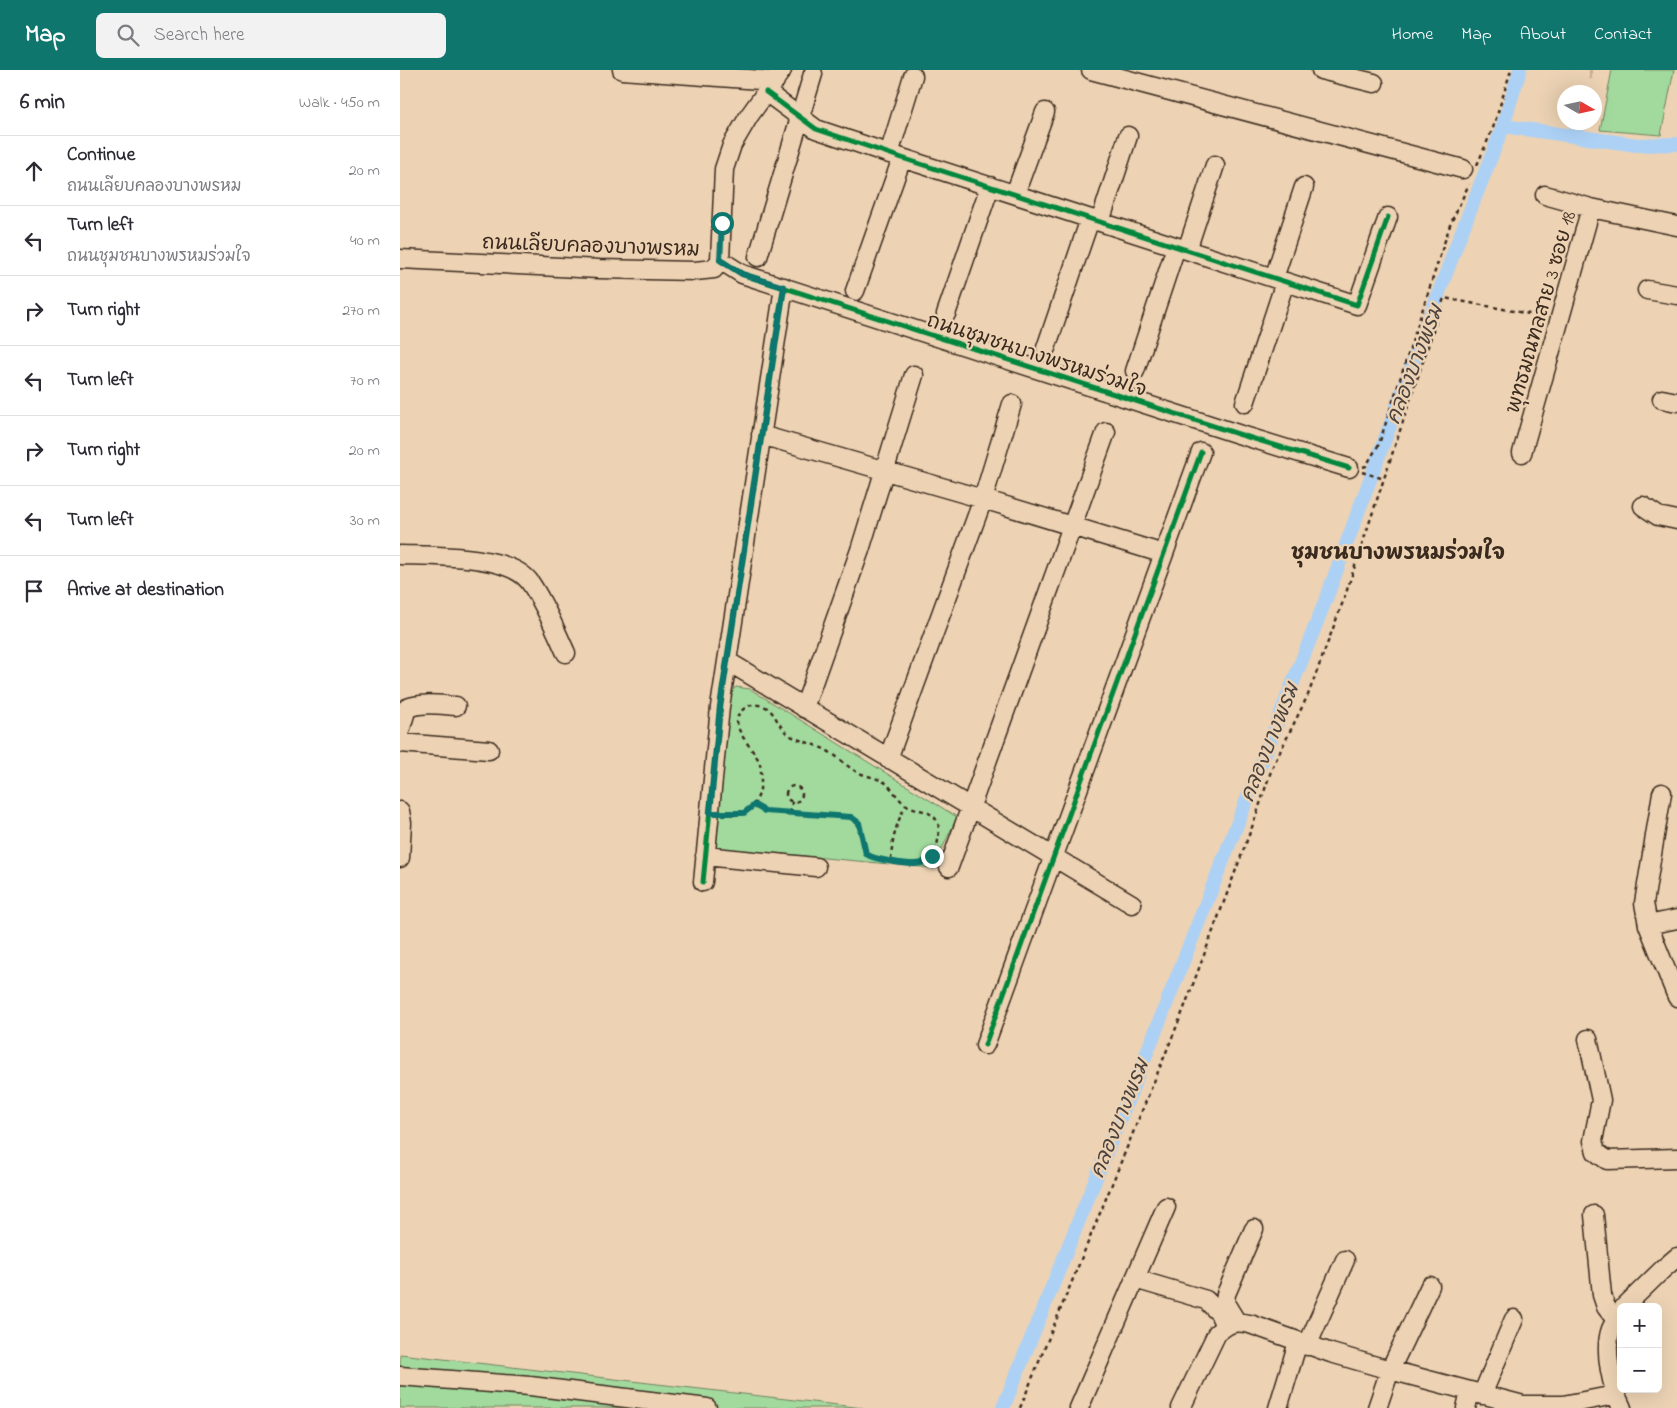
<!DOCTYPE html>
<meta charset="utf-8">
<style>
:root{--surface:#fff;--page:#f2f2f3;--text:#2b2b33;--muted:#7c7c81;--line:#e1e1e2;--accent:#0f766e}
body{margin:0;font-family:"Indie Flower","Playpen Sans Thai",sans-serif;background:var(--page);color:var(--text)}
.controls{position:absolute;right:15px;bottom:15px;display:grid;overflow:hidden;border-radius:8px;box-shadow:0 5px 20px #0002}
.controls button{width:45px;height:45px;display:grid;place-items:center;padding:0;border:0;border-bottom:1px solid var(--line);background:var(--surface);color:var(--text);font:25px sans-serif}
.compass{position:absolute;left:1157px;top:15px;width:45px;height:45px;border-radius:50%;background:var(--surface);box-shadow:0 5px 20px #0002;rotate:99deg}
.stop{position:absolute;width:15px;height:15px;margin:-11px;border:4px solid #0f766e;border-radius:50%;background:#fff}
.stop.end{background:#0f766e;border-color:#fff;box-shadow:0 1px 5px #0008}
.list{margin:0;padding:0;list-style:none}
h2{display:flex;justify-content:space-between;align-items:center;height:65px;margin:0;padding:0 20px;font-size:21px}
h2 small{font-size:16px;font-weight:400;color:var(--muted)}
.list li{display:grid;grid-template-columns:32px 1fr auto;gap:15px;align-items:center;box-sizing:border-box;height:70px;padding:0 20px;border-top:1px solid var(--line)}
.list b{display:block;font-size:19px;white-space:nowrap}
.list p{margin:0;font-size:16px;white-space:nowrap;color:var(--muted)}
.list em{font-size:16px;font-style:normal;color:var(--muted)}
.icon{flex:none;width:28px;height:28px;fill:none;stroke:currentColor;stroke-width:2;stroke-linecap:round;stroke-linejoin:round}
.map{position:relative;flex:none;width:1277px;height:1338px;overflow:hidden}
header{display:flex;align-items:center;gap:30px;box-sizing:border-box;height:70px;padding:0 25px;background:var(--accent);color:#fff}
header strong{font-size:24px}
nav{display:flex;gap:28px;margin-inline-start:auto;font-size:18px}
.search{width:350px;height:45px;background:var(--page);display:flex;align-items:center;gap:12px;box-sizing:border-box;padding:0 18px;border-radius:8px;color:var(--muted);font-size:19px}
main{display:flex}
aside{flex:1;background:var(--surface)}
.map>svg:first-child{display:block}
.green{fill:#a2da9e;stroke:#6e825e}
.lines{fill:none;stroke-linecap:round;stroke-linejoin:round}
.canal{stroke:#acd1f5;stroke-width:14}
.minor-tunnel{stroke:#c9b196;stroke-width:18;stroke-dasharray:18 9;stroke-linecap:butt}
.minor-casing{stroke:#3b2a1e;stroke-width:21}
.path{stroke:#3b2a1e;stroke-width:2.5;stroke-dasharray:4 4;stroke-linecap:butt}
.minor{stroke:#edd3b4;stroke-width:18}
.cycleway-casing{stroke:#edd3b4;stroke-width:8}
.cycleway{stroke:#00873e;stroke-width:5}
.route{stroke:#0f766e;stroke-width:6}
.labels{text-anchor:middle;stroke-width:4.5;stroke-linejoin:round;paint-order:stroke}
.street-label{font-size:20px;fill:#3b2a1e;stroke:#edd3b4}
.water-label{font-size:21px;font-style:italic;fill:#4c433e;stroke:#edd3b4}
.neighbourhood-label{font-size:21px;font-weight:bold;fill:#3b2a1e;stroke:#edd3b4}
</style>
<header>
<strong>Map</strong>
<div class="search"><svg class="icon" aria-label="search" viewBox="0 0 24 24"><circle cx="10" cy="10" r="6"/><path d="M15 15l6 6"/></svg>Search here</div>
<nav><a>Home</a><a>Map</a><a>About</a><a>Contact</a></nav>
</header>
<main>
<aside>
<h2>6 min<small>Walk · 450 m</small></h2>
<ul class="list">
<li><svg class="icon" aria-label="ahead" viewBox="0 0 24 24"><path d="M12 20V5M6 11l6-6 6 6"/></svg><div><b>Continue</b><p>ถนนเลียบคลองบางพรหม</p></div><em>20 m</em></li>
<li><svg class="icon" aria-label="left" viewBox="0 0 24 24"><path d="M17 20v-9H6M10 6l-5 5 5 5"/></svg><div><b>Turn left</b><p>ถนนชุมชนบางพรหมร่วมใจ</p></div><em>40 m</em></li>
<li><svg class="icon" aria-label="right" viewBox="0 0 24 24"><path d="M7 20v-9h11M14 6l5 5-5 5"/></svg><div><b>Turn right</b></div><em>270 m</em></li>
<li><svg class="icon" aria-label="left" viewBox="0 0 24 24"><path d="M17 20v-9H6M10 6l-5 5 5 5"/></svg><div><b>Turn left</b></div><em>70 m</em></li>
<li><svg class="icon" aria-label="right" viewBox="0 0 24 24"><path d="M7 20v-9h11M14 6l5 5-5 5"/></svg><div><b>Turn right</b></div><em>20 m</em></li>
<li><svg class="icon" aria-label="left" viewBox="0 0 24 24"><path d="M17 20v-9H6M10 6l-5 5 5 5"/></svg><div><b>Turn left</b></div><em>30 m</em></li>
<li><svg class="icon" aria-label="arrive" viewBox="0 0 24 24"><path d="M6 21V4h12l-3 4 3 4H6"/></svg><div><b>Arrive at destination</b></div></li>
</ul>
</aside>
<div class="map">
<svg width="1277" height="1338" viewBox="0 0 1277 1338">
<rect width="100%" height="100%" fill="#edd3b4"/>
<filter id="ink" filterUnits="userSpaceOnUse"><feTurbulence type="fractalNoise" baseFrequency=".02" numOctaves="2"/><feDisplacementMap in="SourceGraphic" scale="10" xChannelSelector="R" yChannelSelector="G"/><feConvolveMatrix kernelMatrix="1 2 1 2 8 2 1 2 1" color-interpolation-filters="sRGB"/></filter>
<g filter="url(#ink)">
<path class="green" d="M1212,0H1274L1261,65L1200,60Z
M336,617L350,619L557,747L533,798L316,778L330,622Z
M0,1284L463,1338H0Z"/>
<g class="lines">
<path class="canal" d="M1103,56L1237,75L1277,74
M603,1338L756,960L926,529L1058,171L1101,62L1120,0"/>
<path class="minor-tunnel" d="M1189,0H1192"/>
<g class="minor-casing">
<path id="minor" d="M222,0L375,11
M691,0L1063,99
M921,0L974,13
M366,22L416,59L502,88L957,235L988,147
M489,84L513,6
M615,124L645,42
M1145,125L1191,138
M700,152L728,66
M787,180L815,95
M358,187L413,4
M0,189L199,199L295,201L314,199L320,190L324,99L332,75L349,46L382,0
M320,190L342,204L838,364L949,398
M874,208L904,117
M1247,220L1277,225
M455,221L502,88
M546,244L590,116
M646,278L690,149
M735,301L776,177
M1262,329L1277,332
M845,333L885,212
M361,365L583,429L764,484
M1122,383L1191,138L1277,156
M1243,436L1258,446L1277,450
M0,485C32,486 108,484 129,511C143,530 156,561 166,583
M327,591L732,834
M404,638L460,480L514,305
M0,661L7,638C22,632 40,635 56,636
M0,673L89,680
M488,689L583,429L612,334
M1262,723L1244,833L1248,855L1277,927
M0,741L2,753L0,788
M305,786L416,797
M549,797L706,362
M303,812L320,637L384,217
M1248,855L1277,849
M1188,969L1201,1030L1193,1071L1196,1082L1207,1090L1277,1088
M585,975L801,382
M1194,1145L1202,1225L1206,1237L1216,1250
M735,1209L806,1230L819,1243L825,1256
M1224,1237L1263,1199L1277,1187
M1221,1242C1218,1247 1214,1253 1211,1259C1203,1280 1212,1318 1222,1338
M836,1251L825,1233L826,1224L854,1159
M907,1276L945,1190
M0,1306L130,1316L307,1338
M1082,1325L1114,1249
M679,1338L766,1137
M781,1338L817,1263C830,1252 834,1251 850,1254L931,1283L990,1300L1123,1335H1163L1215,1325
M878,1338L898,1272
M977,1338L990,1300L1030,1216
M1066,1338L1070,1322"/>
</g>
<path class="path" d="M1077,95L1093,58L1111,0
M963,397L966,396L979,374L1050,155L1069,114
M962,402L984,409
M386 724a8 8 0 1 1 16 0a8 8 0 1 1-16 0Z
M391,743L392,732
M324,744C330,744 337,745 342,743C361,738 363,709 360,694C356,679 322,653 345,638C350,635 353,634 359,635C377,637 376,660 393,667C406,673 419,675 431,683C441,689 448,698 459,703C466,706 482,709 487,714C493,720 497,728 505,734C514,741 531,739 537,751C540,757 539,764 538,770C537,779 532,790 521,793C512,796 475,789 466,784L459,753L451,747L365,741L354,735
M491,790C492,770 496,753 506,735
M620,1338L783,941L855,749L872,698L908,625L944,529L1044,228L1146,247"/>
<use href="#minor" class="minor"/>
<g class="cycleway-casing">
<path id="cycleway" d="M366,22L416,59L502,88L957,235L988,147
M320,190L342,204L838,364L949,398
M303,812L320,637L384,217
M585,975L801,382"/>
</g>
<use href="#cycleway" class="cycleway"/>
</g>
</g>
<g class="lines" filter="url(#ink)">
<path class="route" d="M322,153L320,190L342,204L384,217L320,637L310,743H344L354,735L365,741L451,747L459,753L466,784C475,790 512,796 522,793C526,791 529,788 532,786"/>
</g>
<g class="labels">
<g class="street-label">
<text transform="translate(191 175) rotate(2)" y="7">ถนนเลียบคลองบางพรหม</text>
<text transform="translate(1140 242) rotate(-74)" y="7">พุทธมณฑลสาย 3 ซอย 18</text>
<text transform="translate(637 284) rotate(18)" y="7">ถนนชุมชนบางพรหมร่วมใจ</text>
</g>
<g class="water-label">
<text transform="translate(1014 294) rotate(-69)" y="7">คลองบางพรม</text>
<text transform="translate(869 672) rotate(-68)" y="7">คลองบางพรม</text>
<text transform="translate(719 1048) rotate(-68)" y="7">คลองบางพรม</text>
</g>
<g class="neighbourhood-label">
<text x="998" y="489">ชุมชนบางพรหมร่วมใจ</text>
</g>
</g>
</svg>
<div class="controls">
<button>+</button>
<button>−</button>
</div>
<svg class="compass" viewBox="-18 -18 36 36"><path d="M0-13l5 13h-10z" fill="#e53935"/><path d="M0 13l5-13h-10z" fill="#7c7c81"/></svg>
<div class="stop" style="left:322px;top:153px"></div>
<div class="stop end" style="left:532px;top:786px"></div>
</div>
</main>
